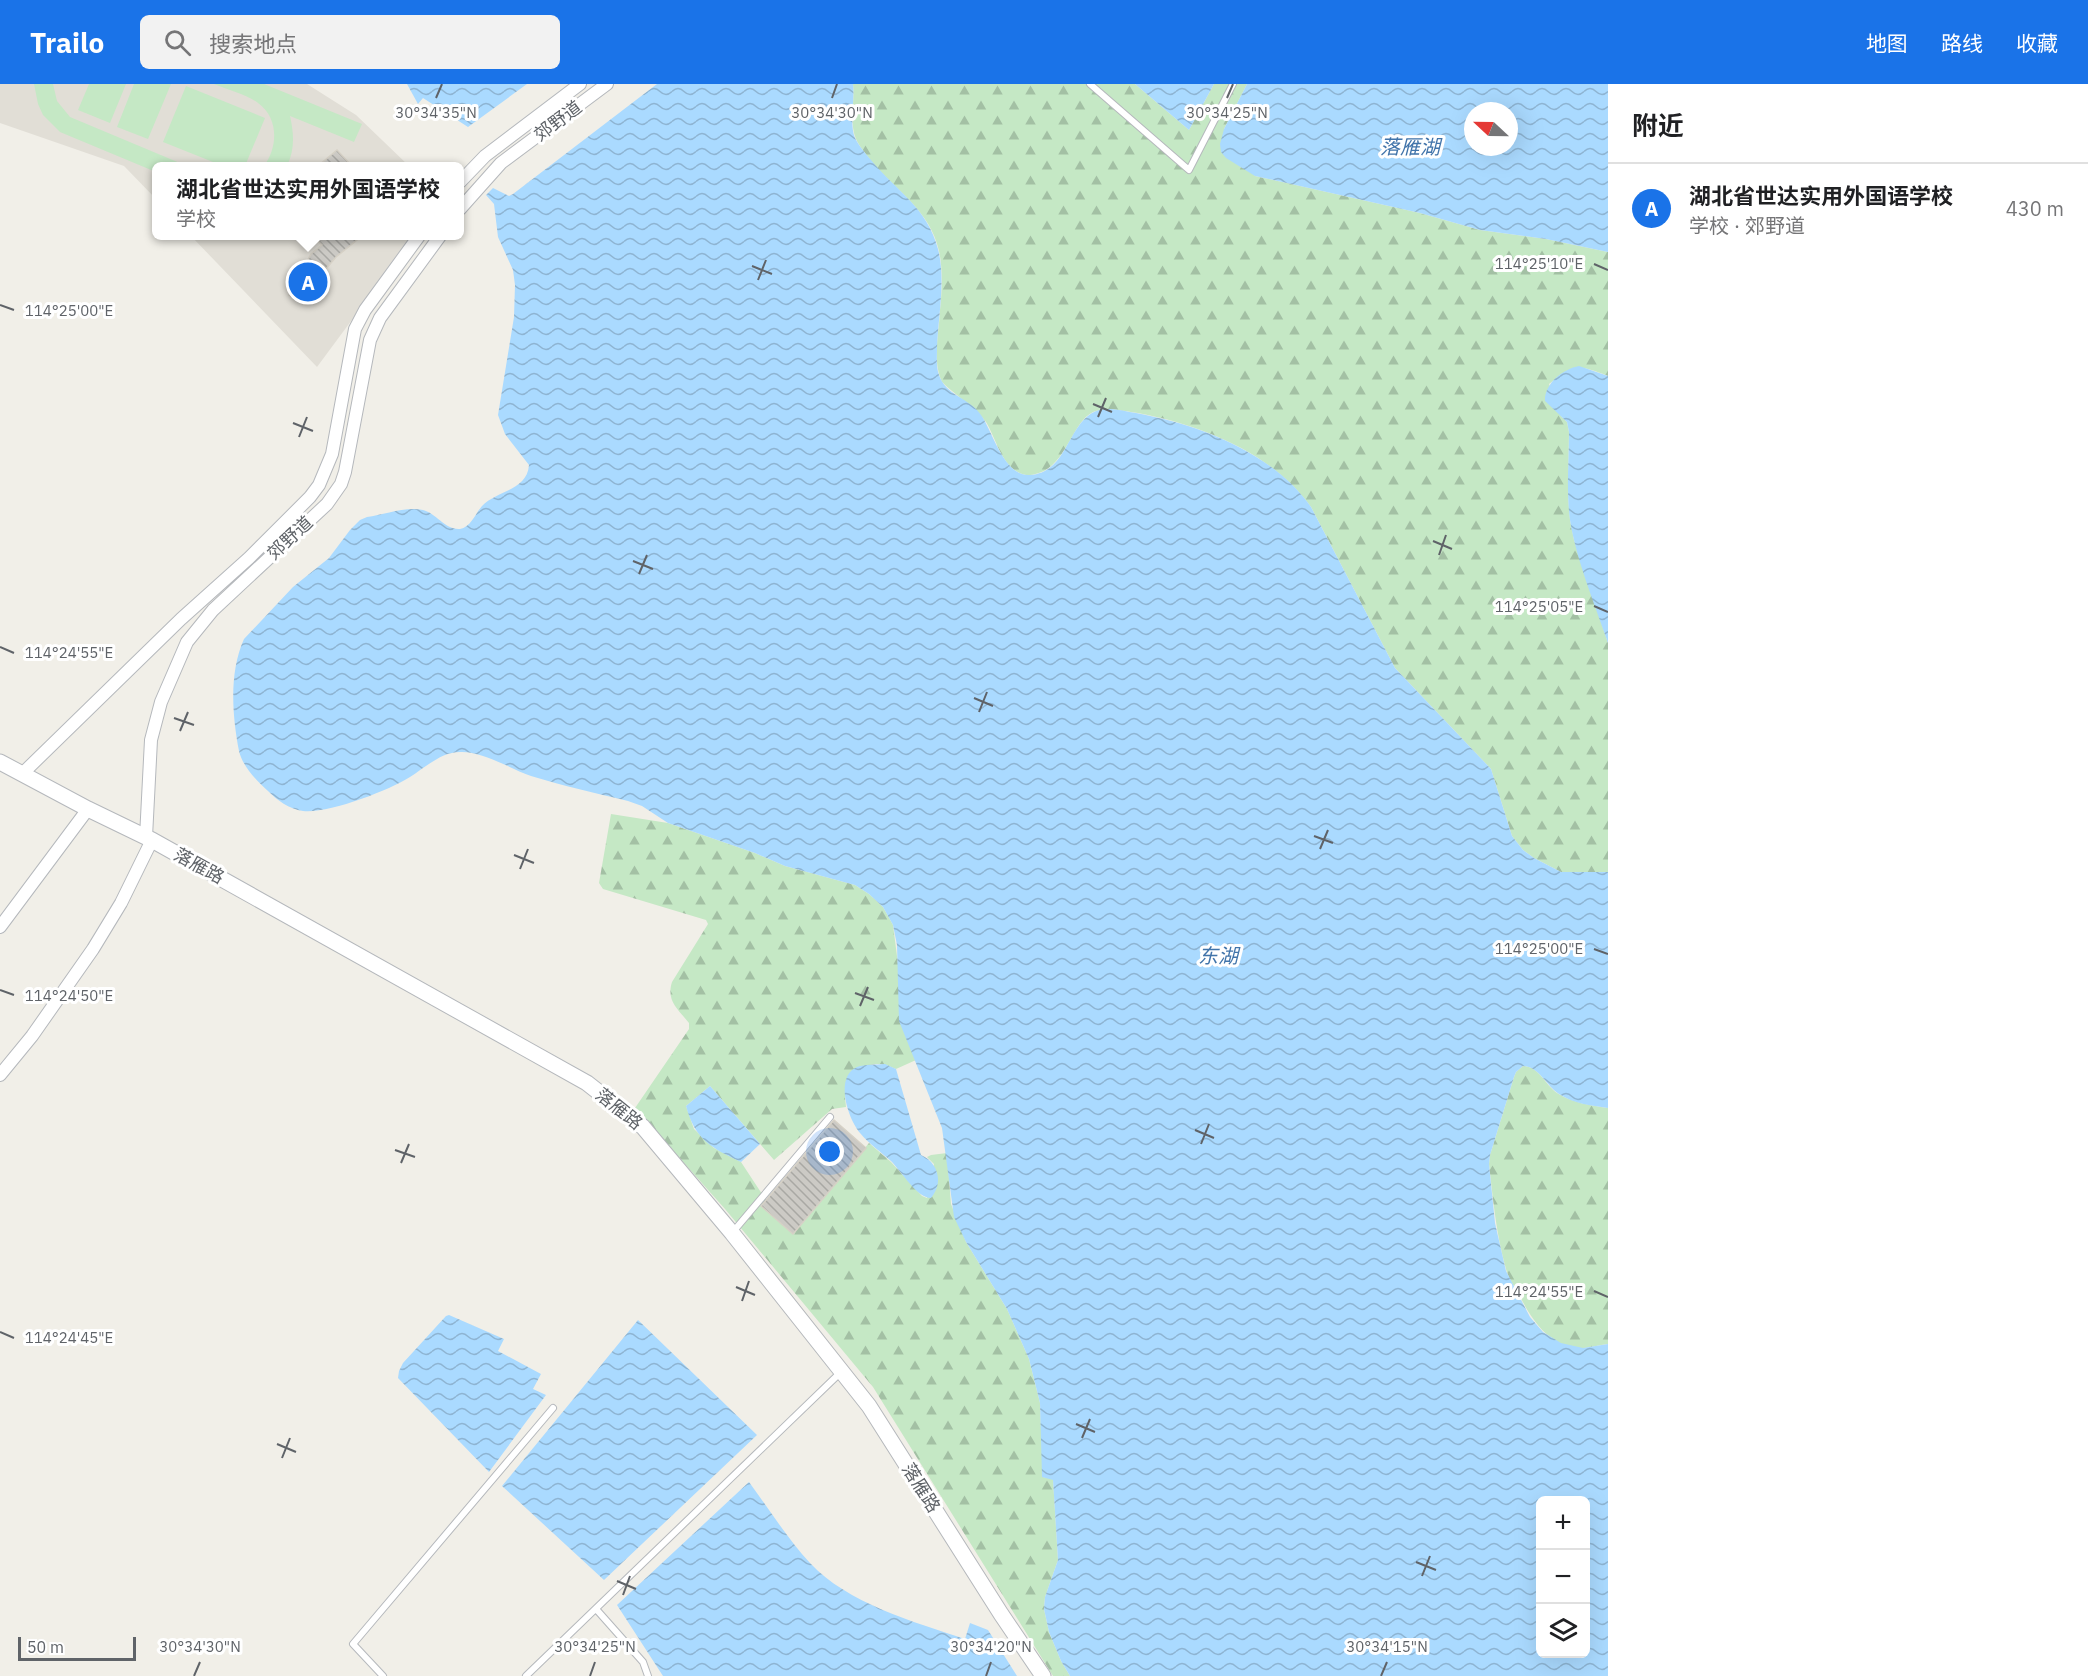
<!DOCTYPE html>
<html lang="zh">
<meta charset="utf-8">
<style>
:root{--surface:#fff;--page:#f2f2f2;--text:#202124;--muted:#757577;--line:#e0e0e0;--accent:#1a73e8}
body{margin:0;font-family:"IBM Plex Sans","Noto Sans SC",sans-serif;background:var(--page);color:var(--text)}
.controls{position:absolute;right:18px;bottom:18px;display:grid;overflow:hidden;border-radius:9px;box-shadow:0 6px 24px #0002}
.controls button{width:54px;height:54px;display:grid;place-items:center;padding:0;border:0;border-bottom:2px solid var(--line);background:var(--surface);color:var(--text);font:30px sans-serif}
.compass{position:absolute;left:1464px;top:18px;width:54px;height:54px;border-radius:50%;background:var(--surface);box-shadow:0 6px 24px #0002;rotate:292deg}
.scale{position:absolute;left:18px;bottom:15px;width:118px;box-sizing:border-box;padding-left:6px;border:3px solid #5f6368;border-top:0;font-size:16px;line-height:21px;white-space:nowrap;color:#5f6368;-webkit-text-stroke:4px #fff;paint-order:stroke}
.you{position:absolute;left:830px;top:1068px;width:21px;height:21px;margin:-15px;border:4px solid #fff;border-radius:50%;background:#1a73e8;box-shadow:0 0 0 9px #1a73e833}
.badge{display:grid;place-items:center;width:39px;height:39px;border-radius:50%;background:var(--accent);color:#fff;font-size:20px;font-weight:700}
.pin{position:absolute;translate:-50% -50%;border:3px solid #fff;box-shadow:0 2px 6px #0006}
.popup{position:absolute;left:152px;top:78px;width:312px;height:78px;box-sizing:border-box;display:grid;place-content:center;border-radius:9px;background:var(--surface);filter:drop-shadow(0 2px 4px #0005);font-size:20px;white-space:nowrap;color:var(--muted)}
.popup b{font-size:22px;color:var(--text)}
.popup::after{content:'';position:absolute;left:50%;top:100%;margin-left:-12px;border:12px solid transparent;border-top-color:var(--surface)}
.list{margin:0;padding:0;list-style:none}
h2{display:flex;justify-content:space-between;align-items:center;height:78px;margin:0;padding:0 24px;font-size:26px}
h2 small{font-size:20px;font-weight:400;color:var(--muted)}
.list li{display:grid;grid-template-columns:39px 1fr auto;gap:18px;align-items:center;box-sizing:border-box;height:90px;padding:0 24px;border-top:2px solid var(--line)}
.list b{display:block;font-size:22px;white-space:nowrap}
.list p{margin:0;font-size:20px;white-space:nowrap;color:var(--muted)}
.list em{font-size:20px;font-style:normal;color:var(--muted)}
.icon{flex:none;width:33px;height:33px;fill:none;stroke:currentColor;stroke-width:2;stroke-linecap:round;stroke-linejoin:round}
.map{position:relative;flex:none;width:1608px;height:1592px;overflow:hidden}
header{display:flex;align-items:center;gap:36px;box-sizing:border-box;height:84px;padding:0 30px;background:var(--accent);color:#fff}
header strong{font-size:28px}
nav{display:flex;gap:33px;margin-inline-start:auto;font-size:21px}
.search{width:420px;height:54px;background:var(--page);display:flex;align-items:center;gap:15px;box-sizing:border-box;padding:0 21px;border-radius:9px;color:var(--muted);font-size:22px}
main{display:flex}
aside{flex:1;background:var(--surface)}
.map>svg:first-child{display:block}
.education{fill:#e1ded6}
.green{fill:#c5e8c5}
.forest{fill:url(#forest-firs)}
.water{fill:url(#water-waves);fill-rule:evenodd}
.building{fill:url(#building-back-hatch);stroke:#d6d1c6;stroke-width:1.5}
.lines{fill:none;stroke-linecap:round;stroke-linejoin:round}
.service-casing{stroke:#b5b8bc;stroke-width:8}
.minor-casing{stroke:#b5b8bc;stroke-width:14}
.tertiary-casing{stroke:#b5b8bc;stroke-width:17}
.service{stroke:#fff;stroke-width:6}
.minor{stroke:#fff;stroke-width:12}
.tertiary{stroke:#fff;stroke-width:15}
.ticks{fill:none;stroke:#5f6368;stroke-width:2}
.labels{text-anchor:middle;stroke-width:6;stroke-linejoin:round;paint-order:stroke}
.street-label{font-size:18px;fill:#5f6368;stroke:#fff}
.water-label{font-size:20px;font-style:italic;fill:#4174aa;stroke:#fff}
.ticks-label{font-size:15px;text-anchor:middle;fill:#5f6368;stroke:#fff;stroke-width:6;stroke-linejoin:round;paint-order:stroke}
</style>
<header>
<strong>Trailo</strong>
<div class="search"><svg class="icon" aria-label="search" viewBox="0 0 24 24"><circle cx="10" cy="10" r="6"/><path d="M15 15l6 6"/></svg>搜索地点</div>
<nav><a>地图</a><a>路线</a><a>收藏</a></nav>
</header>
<main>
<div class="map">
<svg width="1608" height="1592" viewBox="0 0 1608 1592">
<defs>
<pattern id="forest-firs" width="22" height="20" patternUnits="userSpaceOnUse" patternTransform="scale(1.5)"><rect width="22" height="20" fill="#c5e8c5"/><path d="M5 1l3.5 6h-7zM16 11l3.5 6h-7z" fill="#a3c0a4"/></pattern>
<pattern id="water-waves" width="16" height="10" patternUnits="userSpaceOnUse" patternTransform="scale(1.5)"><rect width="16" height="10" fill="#aadaff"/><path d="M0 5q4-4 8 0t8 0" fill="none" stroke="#8eb4d2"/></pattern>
<pattern id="building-back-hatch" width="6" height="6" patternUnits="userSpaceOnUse" patternTransform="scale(1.5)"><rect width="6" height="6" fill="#cccac5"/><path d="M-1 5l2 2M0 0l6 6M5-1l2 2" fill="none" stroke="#a9a8a4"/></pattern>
</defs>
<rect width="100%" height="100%" fill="#f1efe8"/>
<path class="education" d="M0,0H307L356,31L409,82H156V115L124,82L0,39Z
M191,152H414L317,283Z"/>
<path class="green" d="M34,0H53L57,17L70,33L187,82H156V88L60,48L43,31L38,20Z
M89,0H126L110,39L78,26Z
M134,0H171L148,55L117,43Z
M214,0H264L362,40L354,58L290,32C294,50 295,65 287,82H264C278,63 279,34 258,19C246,10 228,6 214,0Z
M186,2L265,34L245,82H223L163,58Z"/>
<path class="forest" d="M853,0H1135L1189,46L1214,0H1247L1224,45L1255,92L1420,129L1480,146L1546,155L1608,168V292C1577,280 1575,280 1549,300L1561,332L1567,338L1569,348L1568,412L1570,436L1574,456L1608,559V788H1561L1534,774L1523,766L1512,752L1491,685L1395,584L1311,423C1272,369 1202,341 1138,329C1124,327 1106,322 1093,328C1073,338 1068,374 1044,387C1038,389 1032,392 1026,391C1002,386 997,356 986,338C976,324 955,311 942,298C932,276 939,250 940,226C942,208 943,185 939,167C930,126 896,107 871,77C866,70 859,62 856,55C849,39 855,17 853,0Z
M611,730L668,739L755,769L785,782L855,801L869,810L883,823L893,841L908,958L916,976L896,985C874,975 866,981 848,994L845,1013L846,1023L832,1025L774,1076L710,1002L686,1022L694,1045L714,1064L741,1078L766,1116L761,1122L793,1149L869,1059L891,1078L922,1112L927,1114L934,1080L927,1073L931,1071L947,1069L951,1120L966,1158L1007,1225L1029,1275L1040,1319L1043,1393L1053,1395L1058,1476L1045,1513L1044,1525L1049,1548L1061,1577L1070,1592H1053L873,1303L725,1125L635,1024L689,945V939C678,925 666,917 672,898L708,840L706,836L603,805L599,799Z
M1523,982C1540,983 1544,1000 1557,1009C1573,1019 1589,1021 1608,1024V1260C1598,1261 1586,1265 1576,1264C1546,1259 1531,1234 1518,1209C1514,1202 1508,1193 1506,1185C1496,1150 1493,1115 1489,1080L1490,1071L1514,993L1516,988Z"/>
<path class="water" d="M407,0H527L468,43L423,14L418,20Z
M657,0H853C855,17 849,39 855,54C859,62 866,70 871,76C897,108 927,123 938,165C946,195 938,234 937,264C937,273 936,283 939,291C945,311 971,315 981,331C993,348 1004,393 1030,391C1066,389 1067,344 1092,329C1104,321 1123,327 1136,329C1200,341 1272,368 1311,423L1395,584L1491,685L1512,752L1523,766L1534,774L1561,788H1608V1024C1590,1021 1574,1020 1559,1010C1546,1002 1540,983 1523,982L1516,988L1514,993L1490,1071L1489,1080L1495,1139L1506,1187L1530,1233L1543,1248L1561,1259L1583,1264L1608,1260V1592H1070L1061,1577L1049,1548L1044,1525L1045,1513L1058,1476L1053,1396L1042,1393L1040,1319L1029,1275L1007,1225L966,1158L954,1133L942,1044L899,937L897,861L893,841L883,823L869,810L855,801L785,782L755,769L668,739L642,722L628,717C596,709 563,702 531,692C511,685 484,668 462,668C442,667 426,683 410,693C388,707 327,730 303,727C289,725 277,716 268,707C256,696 243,683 239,667C232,631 229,588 244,555L293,503L329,474L350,446L360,436L367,433C383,431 406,422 423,426C436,429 445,446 460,445C471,443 475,430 482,422C497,406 527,407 529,381L505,350L498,331L514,233L515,201L513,186L498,153L494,120L486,111L493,104L509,112L513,110ZM1540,1416H1586V1570H1540Z
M1135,0H1214L1189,46Z
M1247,0H1608V168L1546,155L1480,146L1420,129L1255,92L1226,74L1221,68L1220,60L1224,45ZM1473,27H1509V63H1473Z
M1579,282L1608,292V559C1595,521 1576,475 1570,436C1566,407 1569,377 1569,348L1567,338L1545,317C1544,300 1563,285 1579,282Z
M885,980L896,985L921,1071C938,1078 944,1099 931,1114C917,1114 901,1087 891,1077C881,1068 869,1060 860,1049C848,1035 834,993 857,983C865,980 876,981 885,980Z
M710,1002L760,1060L741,1078C712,1064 695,1056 686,1022Z
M449,1231L504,1255L498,1267L541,1290L533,1305L546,1311L489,1388L398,1294L399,1287L403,1279L446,1232Z
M638,1236L757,1351L604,1496L502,1402Z
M749,1398C769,1425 787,1454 810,1479C847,1519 914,1538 965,1555L970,1539L988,1546L1017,1592H663L617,1521Z"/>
<path class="building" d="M337,66L351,81L318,82Z
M313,152H362L336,173L319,193L304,219L289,211L311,170L322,161Z
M834,1036L866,1064L793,1150L761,1122Z"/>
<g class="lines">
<g class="service-casing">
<path id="service" d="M1090,0L1189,86L1233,0
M732,1149L830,1033
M596,1525L643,1578L648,1592
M383,1592L353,1560L553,1324
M526,1592L841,1288"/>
</g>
<g class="minor-casing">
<path id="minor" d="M460,98L485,72L580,0
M460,125L501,79L607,0
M22,690L181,535L249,474L310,413L319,401L332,370L355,245L365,226L419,152
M146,753L151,656L161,618L187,558L213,526L327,420L341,400L345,388L370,256L380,234L440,152
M0,843L88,725
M0,991L32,952L93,865L121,819L152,756"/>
</g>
<g class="tertiary-casing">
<path id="tertiary" d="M0,678L88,725L152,756L587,999L643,1043L732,1149L869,1322L1001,1530L1043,1592"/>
</g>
<use href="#service" class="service"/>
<use href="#minor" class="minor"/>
<use href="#tertiary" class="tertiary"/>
</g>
<path class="ticks" d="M436,14L442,0M832,14L837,0M1227,14L1233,0M1594,180L1608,186M752,182L772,190M758,196L766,176M0,221L14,226M1093,320L1112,328M1098,333L1106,314M293,339L313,347M299,353L307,333M1433,457L1452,465M1439,471L1446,451M633,477L653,485M639,490L647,471M1594,522L1608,528M0,563L14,569M974,614L993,622M979,628L987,608M174,634L194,641M180,647L188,628M1314,752L1333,759M1320,765L1328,746M514,771L534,779M520,785L528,765M1594,865L1608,870M0,906L14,911M855,909L874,916M860,922L868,903M1195,1046L1214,1054M1201,1060L1209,1040M395,1066L415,1073M401,1079L409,1060M736,1203L755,1211M1594,1207L1608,1213M742,1217L749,1197M0,1248L14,1254M1076,1340L1095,1348M1082,1354L1090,1335M277,1360L296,1368M282,1374L290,1354M1416,1478L1436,1486M1422,1492L1430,1472M617,1497L636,1505M623,1511L630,1492M194,1592L200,1578M590,1592L595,1578M986,1592L991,1578M1381,1592L1387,1578"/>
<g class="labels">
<g class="street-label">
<text transform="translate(558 37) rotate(-37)" y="6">郊野道</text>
<text transform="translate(290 454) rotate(-43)" y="6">郊野道</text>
<text transform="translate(199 782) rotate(29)" y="6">落雁路</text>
<text transform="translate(619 1025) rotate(39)" y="6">落雁路</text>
<text transform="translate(921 1404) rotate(58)" y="6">落雁路</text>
</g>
<g class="water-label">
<text x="1410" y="70">落雁湖</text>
<text x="1218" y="879">东湖</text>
</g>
</g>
<g class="ticks-label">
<text x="436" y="34">30°34'35"N</text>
<text x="832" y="34">30°34'30"N</text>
<text x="1227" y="34">30°34'25"N</text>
<text x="1539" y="185">114°25'10"E</text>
<text x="69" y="232">114°25'00"E</text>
<text x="1539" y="528">114°25'05"E</text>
<text x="69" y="574">114°24'55"E</text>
<text x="1539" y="870">114°25'00"E</text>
<text x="69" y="917">114°24'50"E</text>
<text x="1539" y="1213">114°24'55"E</text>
<text x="69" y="1259">114°24'45"E</text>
<text x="200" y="1568">30°34'30"N</text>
<text x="595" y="1568">30°34'25"N</text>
<text x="991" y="1568">30°34'20"N</text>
<text x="1387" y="1568">30°34'15"N</text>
</g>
</svg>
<div class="controls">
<button>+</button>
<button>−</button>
<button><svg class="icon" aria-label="layers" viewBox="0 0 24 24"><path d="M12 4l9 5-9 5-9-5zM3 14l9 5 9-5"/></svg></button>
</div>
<svg class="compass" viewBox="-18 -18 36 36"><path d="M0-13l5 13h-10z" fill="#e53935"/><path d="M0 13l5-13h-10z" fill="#757577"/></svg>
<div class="scale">50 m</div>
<div class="you"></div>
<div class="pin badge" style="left:308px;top:198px">A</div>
<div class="popup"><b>湖北省世达实用外国语学校</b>学校</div>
</div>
<aside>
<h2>附近<small></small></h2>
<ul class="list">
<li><span class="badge">A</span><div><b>湖北省世达实用外国语学校</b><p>学校 · 郊野道</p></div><em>430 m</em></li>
</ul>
</aside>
</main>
